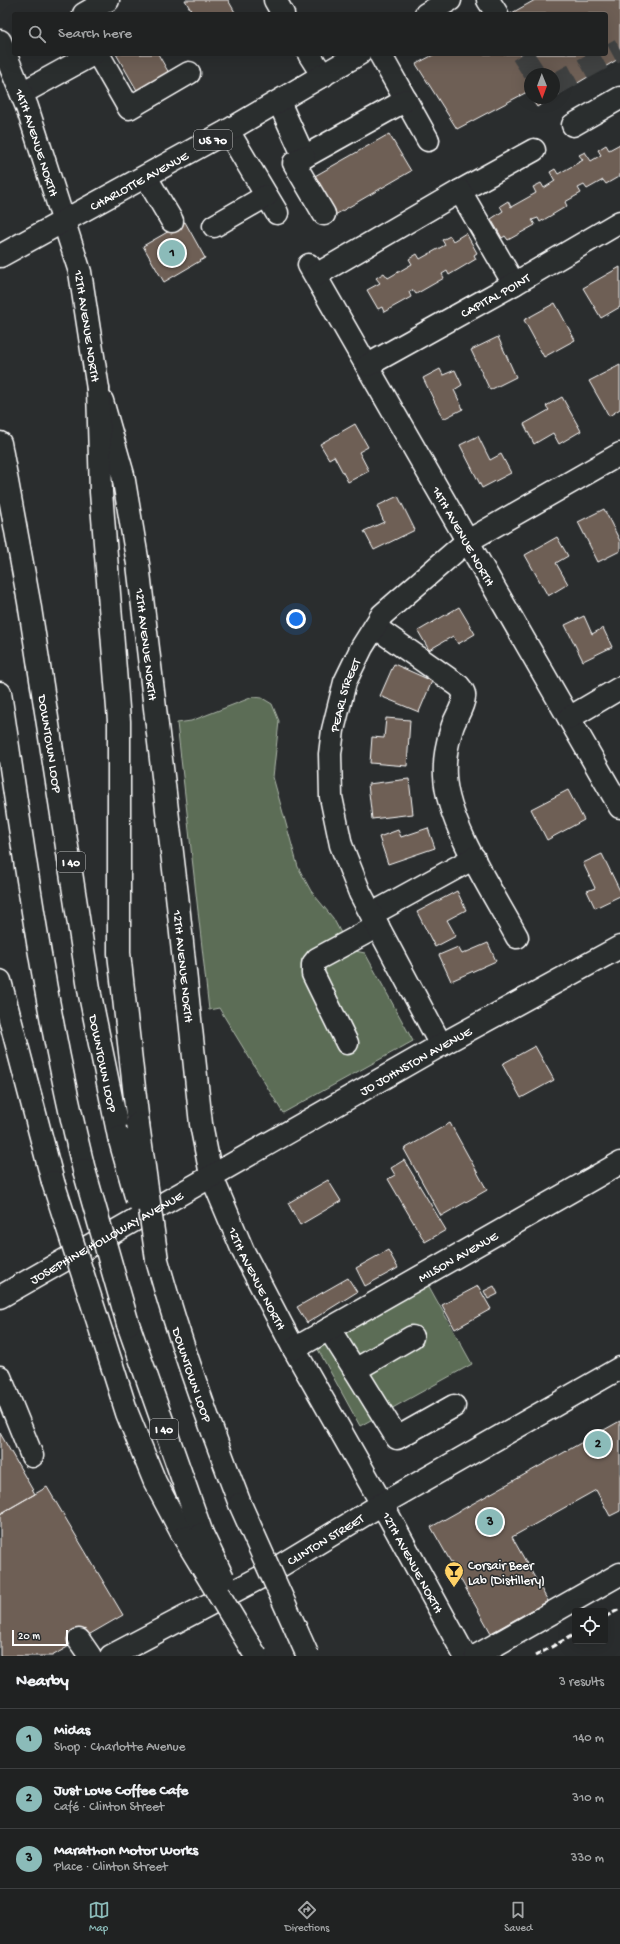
<!DOCTYPE html>
<meta charset="utf-8">
<style>
:root{--surface:#202222;--page:#2d2f2f;--text:#f1f3f6;--muted:#a2a4a5;--line:#3d3f40;--accent:#8bbbb9}
body{margin:0;font-family:"Gochi Hand",sans-serif;background:var(--page);color:var(--text)}
.controls{position:absolute;right:12px;bottom:12px;display:grid;overflow:hidden;border-radius:4px;box-shadow:0 4px 16px #0002}
.controls button{width:36px;height:36px;display:grid;place-items:center;padding:0;border:0;border-bottom:1px solid var(--line);background:var(--surface);color:var(--text);font:20px sans-serif}
.compass{position:absolute;left:524px;top:68px;width:36px;height:36px;border-radius:50%;background:var(--surface);box-shadow:0 4px 16px #0002;rotate:179deg}
.scale{position:absolute;left:12px;bottom:10px;width:56px;box-sizing:border-box;padding-left:4px;border:2px solid #fff;border-top:0;font-size:11px;line-height:14px;white-space:nowrap;color:#fff;-webkit-text-stroke:3px #2a2d2e;paint-order:stroke}
.you{position:absolute;left:296px;top:619px;width:14px;height:14px;margin:-10px;border:3px solid #fff;border-radius:50%;background:#1a73e8;box-shadow:0 0 0 6px #1a73e833}
.badge{display:grid;place-items:center;width:26px;height:26px;border-radius:50%;background:var(--accent);color:#111;font-size:13px;font-weight:700}
.pin{position:absolute;translate:-50% -50%;border:2px solid #fff;box-shadow:0 1px 4px #0006}
.list{margin:0;padding:0;list-style:none}
h2{display:flex;justify-content:space-between;align-items:center;height:52px;margin:0;padding:0 16px;font-size:17px}
h2 small{font-size:13px;font-weight:400;color:var(--muted)}
.list li{display:grid;grid-template-columns:26px 1fr auto;gap:12px;align-items:center;box-sizing:border-box;height:60px;padding:0 16px;border-top:1px solid var(--line)}
.list b{display:block;font-size:15px;white-space:nowrap}
.list p{margin:0;font-size:13px;white-space:nowrap;color:var(--muted)}
.list em{font-size:13px;font-style:normal;color:var(--muted)}
.icon{flex:none;width:22px;height:22px;fill:none;stroke:currentColor;stroke-width:2;stroke-linecap:round;stroke-linejoin:round}
.map{position:relative;flex:none;width:620px;height:1656px;overflow:hidden}
.search{position:absolute;background:var(--surface);box-shadow:0 4px 16px #0002;left:12px;right:12px;top:12px;height:44px;display:flex;align-items:center;gap:10px;box-sizing:border-box;padding:0 14px;border-radius:4px;color:var(--muted);font-size:15px}
.sheet{height:232px;background:var(--surface)}
nav{display:flex;justify-content:space-around;align-items:center;box-sizing:border-box;height:56px;border-top:1px solid var(--line);background:var(--surface);font-size:11px;color:var(--muted)}
nav a{display:grid;justify-items:center;gap:2px}
nav .on{color:var(--accent)}
.map>svg:first-child{display:block}
.green{fill:#5b6d56;stroke:#adb6aa}
.building{fill:#6e5e54;stroke:#fff}
.lines{fill:none;stroke-linecap:round;stroke-linejoin:round}
.minor-tunnel{stroke:#3f4243;stroke-width:22;stroke-dasharray:22 11;stroke-linecap:butt}
.minor-casing{stroke:#fff;stroke-width:25}
.major-casing{stroke:#fff;stroke-width:25}
.highway-casing{stroke:#fff;stroke-width:25}
.minor{stroke:#2a2d2e;stroke-width:22}
.major{stroke:#2a2d2e;stroke-width:22}
.highway{stroke:#2a2d2e;stroke-width:22}
.rail{stroke:#fff;stroke-width:3;stroke-dasharray:6 3;stroke-linecap:butt}
.highway-bridge-casing{stroke:#fff;stroke-width:25;stroke-linecap:butt}
.highway-bridge{stroke:#2a2d2e;stroke-width:22}
.labels{text-anchor:middle;stroke-width:3;stroke-linejoin:round;paint-order:stroke}
.shield{fill:#2a2d2e;stroke:#bfc0c0;stroke-width:1}
.shield-label{font-size:12px;font-weight:bold;fill:#fff}
.street-label{font-size:13px;fill:#fff;stroke:#2a2d2e}
.poi-label{font-size:13px;fill:#fff;stroke:#2a2d2e;text-anchor:start}
</style>
<div class="map">
<svg width="620" height="1656" viewBox="0 0 620 1656">
<rect width="100%" height="100%" fill="#2a2d2e"/>
<filter id="ink" filterUnits="userSpaceOnUse"><feTurbulence type="fractalNoise" baseFrequency=".025" numOctaves="2"/><feDisplacementMap in="SourceGraphic" scale="8" xChannelSelector="R" yChannelSelector="G"/><feConvolveMatrix kernelMatrix="1 2 1 2 8 2 1 2 1" color-interpolation-filters="sRGB"/></filter>
<g filter="url(#ink)">
<path class="green" d="M253,697L262,698L272,704L279,721L273,777L298,867L311,891L333,918L350,950L365,953L413,1041L283,1113L219,1008L209,1010L177,723L191,721Z
M426,1281L472,1364L360,1426L314,1342Z"/>
<path class="building" d="M185,0H228L236,14H193Z
M535,0H620V58L554,97V74H530V96L527,92L457,129L416,64L435,54H606V14H510Z
M116,54H158L173,80L142,99Z
M531,98H552L537,107Z
M389,134L411,171L335,215L313,177Z
M620,144V176L606,184L603,180L587,189L584,185L578,188L581,193L565,202L567,206L540,222L538,218L532,220L535,225L508,240L505,236L502,238L491,219L503,211L500,206L508,201L511,207L536,193L533,187L541,183L544,188L555,181L550,172L555,169L558,174L583,160L579,155L585,152L591,161L601,155L598,150L606,145L609,150Z
M185,222L205,258L164,282L143,246Z
M466,233L477,253L474,255L476,259L449,275L447,271L442,274L444,278L416,294L413,290L409,292L411,297L384,312L382,307L378,309L367,290L380,283L376,278L384,273L388,278L412,264L409,259L417,254L420,259L445,245L442,240L450,236L453,241Z
M620,267V307L601,318L583,288Z
M555,303L575,340L544,357L524,320Z
M498,337L516,377L490,390L471,350Z
M620,365V409L609,416L589,381Z
M440,369L443,375L455,370L462,385L454,390L463,409L443,419L423,378Z
M562,397L581,431L559,444L553,433L534,444L524,424L549,410L546,406Z
M355,424L368,447L359,452L369,471L348,482L334,456L329,459L320,444Z
M478,436L490,460L501,454L511,473L482,488L460,445Z
M398,496L415,530L374,550L364,531L384,522L377,506Z
M604,509L620,541V551L598,562L578,522Z
M557,537L568,556L556,563L568,584L548,596L525,555Z
M459,607L475,634L458,644L453,636L429,650L418,631Z
M584,616L592,634L603,628L612,647L583,661L565,625Z
M394,664L432,681L419,712L380,696Z
M386,718L410,720L407,766L370,763L372,737L384,738Z
M409,779L413,814L372,819L368,784Z
M568,790L584,820L547,840L531,809Z
M428,828L435,848L388,864L379,837L398,830L401,837Z
M602,854L620,891V896L595,908L587,891L595,888L583,863Z
M457,891L466,910L447,920L456,936L435,947L417,912Z
M488,943L496,961L451,981L439,955L458,947L462,954Z
M535,1046L554,1080L521,1098L502,1064Z
M450,1123L487,1190L441,1216L404,1149Z
M404,1160L446,1230L425,1242L388,1179L395,1175L391,1168Z
M328,1180L341,1201L300,1225L288,1203Z
M388,1250L398,1268L365,1286L356,1268Z
M348,1278L357,1292L307,1323L297,1307Z
M478,1286L491,1309L455,1329L442,1305Z
M494,1286L498,1294L488,1299L484,1291Z
M620,1421V1511L610,1516L596,1490L512,1537L548,1601L491,1633L431,1527Z
M0,1433L35,1494L0,1514Z
M47,1487L123,1615L52,1656H0V1514Z"/>
<g class="lines">
<path class="minor-tunnel" d="M522,54L535,74
M554,85L620,49"/>
<g class="minor-casing">
<g id="minor">
<path d="M275,0L283,14"/>
<path d="M488,0L497,14"/>
<path d="M84,14L108,0"/>
<path d="M98,54L129,108L189,73"/>
<path d="M309,54L323,76"/>
<path d="M380,54L428,140"/>
<path d="M22,93L93,54"/>
<path d="M279,102L304,157L406,100"/>
<path d="M573,125L620,98"/>
<path d="M228,131L277,213"/>
<path d="M304,157L294,163L324,214"/>
<path d="M146,177L172,221"/>
<path d="M460,191L534,150"/>
<path d="M214,226L266,196"/>
<path id="s1" d="M309,265L620,807"/>
<path d="M316,275L460,191L514,284"/>
<path id="s2" d="M368,365L514,284L620,222"/>
<path id="s3" d="M102,401L123,475L138,564L177,895L201,1124L211,1175L243,1251L294,1349L382,1504L465,1656"/>
<path d="M375,627L459,686C462,690 465,692 464,697C463,708 455,718 452,728C447,743 444,760 445,776C447,824 494,894 517,937"/>
<path d="M569,718L620,688"/>
<path d="M372,914L474,858"/>
<path d="M347,1043L313,974V964L317,959L378,926"/>
<path id="s4" d="M441,1045L360,893L341,845L331,797L330,754L333,730L345,682L362,647L382,615L466,542L620,454"/>
<path id="s5" d="M0,1297L441,1045L620,947"/>
<path d="M329,1329L355,1370"/>
<path d="M412,1337L355,1370L397,1438L454,1406"/>
<path id="s6" d="M294,1349L620,1163"/>
<path d="M0,1377L32,1456"/>
<path d="M79,1640L90,1656"/>
<path id="s7" d="M111,1656L265,1575L382,1504L620,1368"/>
<path d="M476,1656L620,1574"/>
</g>
</g>
<g class="major-casing">
<g id="major">
<path d="M426,14L450,0"/>
<path id="s8" d="M0,41L27,107L80,272L98,389"/>
<path id="s9" d="M0,256L224,133L359,54"/>
</g>
</g>
<g class="highway-casing">
<g id="highway">
<path d="M98,389L101,492L119,721V953L138,1124"/>
<path id="s10" d="M0,443L29,602L90,995L119,1137"/>
<path d="M0,693C24,853 45,1013 84,1170"/>
<path d="M0,981L53,1182"/>
<path id="s11" d="M157,1260C180,1343 209,1424 240,1504"/>
<path d="M128,1324L202,1534"/>
<path d="M102,1334L127,1413L155,1482L184,1537"/>
</g>
</g>
<use href="#minor" class="minor"/>
<use href="#major" class="major"/>
<use href="#highway" class="highway"/>
<path class="rail" d="M605,1617L620,1609
M535,1656L575,1634"/>
<g class="highway-bridge-casing">
<path id="highway-bridge" d="M138,1124L157,1260
M119,1137L137,1200
M84,1170L128,1324
M53,1182L102,1334
M240,1504L308,1656
M202,1534L223,1578
M184,1537L256,1656"/>
</g>
<use href="#highway-bridge" class="highway-bridge"/>
</g>
</g>
<defs>
<g id="bar-pin" transform="scale(1)"><path d="M0 17L-7.5 6A9.5 9.5 0 1 1 7.5 6Z" fill="#ffd166" stroke="#2a2d2e"/><path d="M-6-5H6L.8 .8V4.5H3.5V6h-7V4.5H-.8V.8Z" fill="#111"/></g>
</defs>
<g fill-rule="evenodd">
<use href="#bar-pin" x="454" y="1571"/>
</g>
<g class="labels">
<g class="shield">
<rect x="194" y="130" width="38" height="20" rx="3"/>
<rect x="57" y="852" width="28" height="20" rx="3"/>
<rect x="150" y="1419" width="28" height="20" rx="3"/>
</g>
<g class="shield-label">
<text x="213" y="144">US 70</text>
<text x="71" y="866">I 40</text>
<text x="164" y="1433">I 40</text>
</g>
<g class="street-label">
<text dy="5" stroke="none"><textPath href="#s8" startOffset="108">14TH AVENUE NORTH</textPath></text>
<text dy="5" stroke="none"><textPath href="#s9" startOffset="158">CHARLOTTE AVENUE</textPath></text>
<text dy="5" stroke="none"><textPath href="#s2" startOffset="145">CAPITAL POINT</textPath></text>
<text dy="5" stroke="none"><textPath href="#s8" startOffset="299">12TH AVENUE NORTH</textPath></text>
<text dy="5" stroke="none"><textPath href="#s1" startOffset="312">14TH AVENUE NORTH</textPath></text>
<text dy="5" stroke="none"><textPath href="#s3" startOffset="248">12TH AVENUE NORTH</textPath></text>
<text dy="5" stroke="none"><textPath href="#s4" startOffset="377">PEARL STREET</textPath></text>
<text dy="5" stroke="none"><textPath href="#s10" startOffset="305">DOWNTOWN LOOP</textPath></text>
<text dy="5" stroke="none"><textPath href="#s3" startOffset="572">12TH AVENUE NORTH</textPath></text>
<text dy="5" stroke="none"><textPath href="#s5" startOffset="478">JO JOHNSTON AVENUE</textPath></text>
<text dy="5" stroke="none"><textPath href="#s10" startOffset="629">DOWNTOWN LOOP</textPath></text>
<text dy="5" stroke="none"><textPath href="#s5" startOffset="122">JOSEPHINE HOLLOWAY AVENUE</textPath></text>
<text dy="5" stroke="none"><textPath href="#s6" startOffset="188">MILSON AVENUE</textPath></text>
<text dy="5" stroke="none"><textPath href="#s3" startOffset="896">12TH AVENUE NORTH</textPath></text>
<text dy="5" stroke="none"><textPath href="#s11" startOffset="120">DOWNTOWN LOOP</textPath></text>
<text dy="5" stroke="none"><textPath href="#s7" startOffset="244">CLINTON STREET</textPath></text>
<text dy="5" stroke="none"><textPath href="#s3" startOffset="1220">12TH AVENUE NORTH</textPath></text>
</g>
<g class="poi-label">
<text x="468" y="1569">Corsair Beer<tspan x="468" dy="15">Lab (Distillery)</tspan></text>
</g>
</g>
</svg>
<div class="controls">
<button><svg class="icon" aria-label="locate" viewBox="0 0 24 24"><circle cx="12" cy="12" r="6"/><path d="M12 2v4M12 18v4M2 12h4M18 12h4"/></svg></button>
</div>
<svg class="compass" viewBox="-18 -18 36 36"><path d="M0-13l5 13h-10z" fill="#e53935"/><path d="M0 13l5-13h-10z" fill="#a2a4a5"/></svg>
<div class="scale">20 m</div>
<div class="you"></div>
<div class="pin badge" style="left:172px;top:253px">1</div>
<div class="pin badge" style="left:598px;top:1444px">2</div>
<div class="pin badge" style="left:490px;top:1522px">3</div>
<div class="search"><svg class="icon" aria-label="search" viewBox="0 0 24 24"><circle cx="10" cy="10" r="6"/><path d="M15 15l6 6"/></svg>Search here</div>
</div>
<section class="sheet">
<h2>Nearby<small>3 results</small></h2>
<ul class="list">
<li><span class="badge">1</span><div><b>Midas</b><p>Shop · Charlotte Avenue</p></div><em>140 m</em></li>
<li><span class="badge">2</span><div><b>Just Love Coffee Cafe</b><p>Café · Clinton Street</p></div><em>310 m</em></li>
<li><span class="badge">3</span><div><b>Marathon Motor Works</b><p>Place · Clinton Street</p></div><em>330 m</em></li>
</ul>
</section>
<nav>
<a class="on"><svg class="icon" aria-label="map" viewBox="0 0 24 24"><path d="M3 6l6-2 6 2 6-2v14l-6 2-6-2-6 2zM9 4v14M15 6v14"/></svg>Map</a>
<a><svg class="icon" aria-label="directions" viewBox="0 0 24 24"><path d="M12 3l9 9-9 9-9-9zM9 14v-3h6M13 9l2 2-2 2"/></svg>Directions</a>
<a><svg class="icon" aria-label="saved" viewBox="0 0 24 24"><path d="M7 4h10v16l-5-4-5 4z"/></svg>Saved</a>
</nav>
